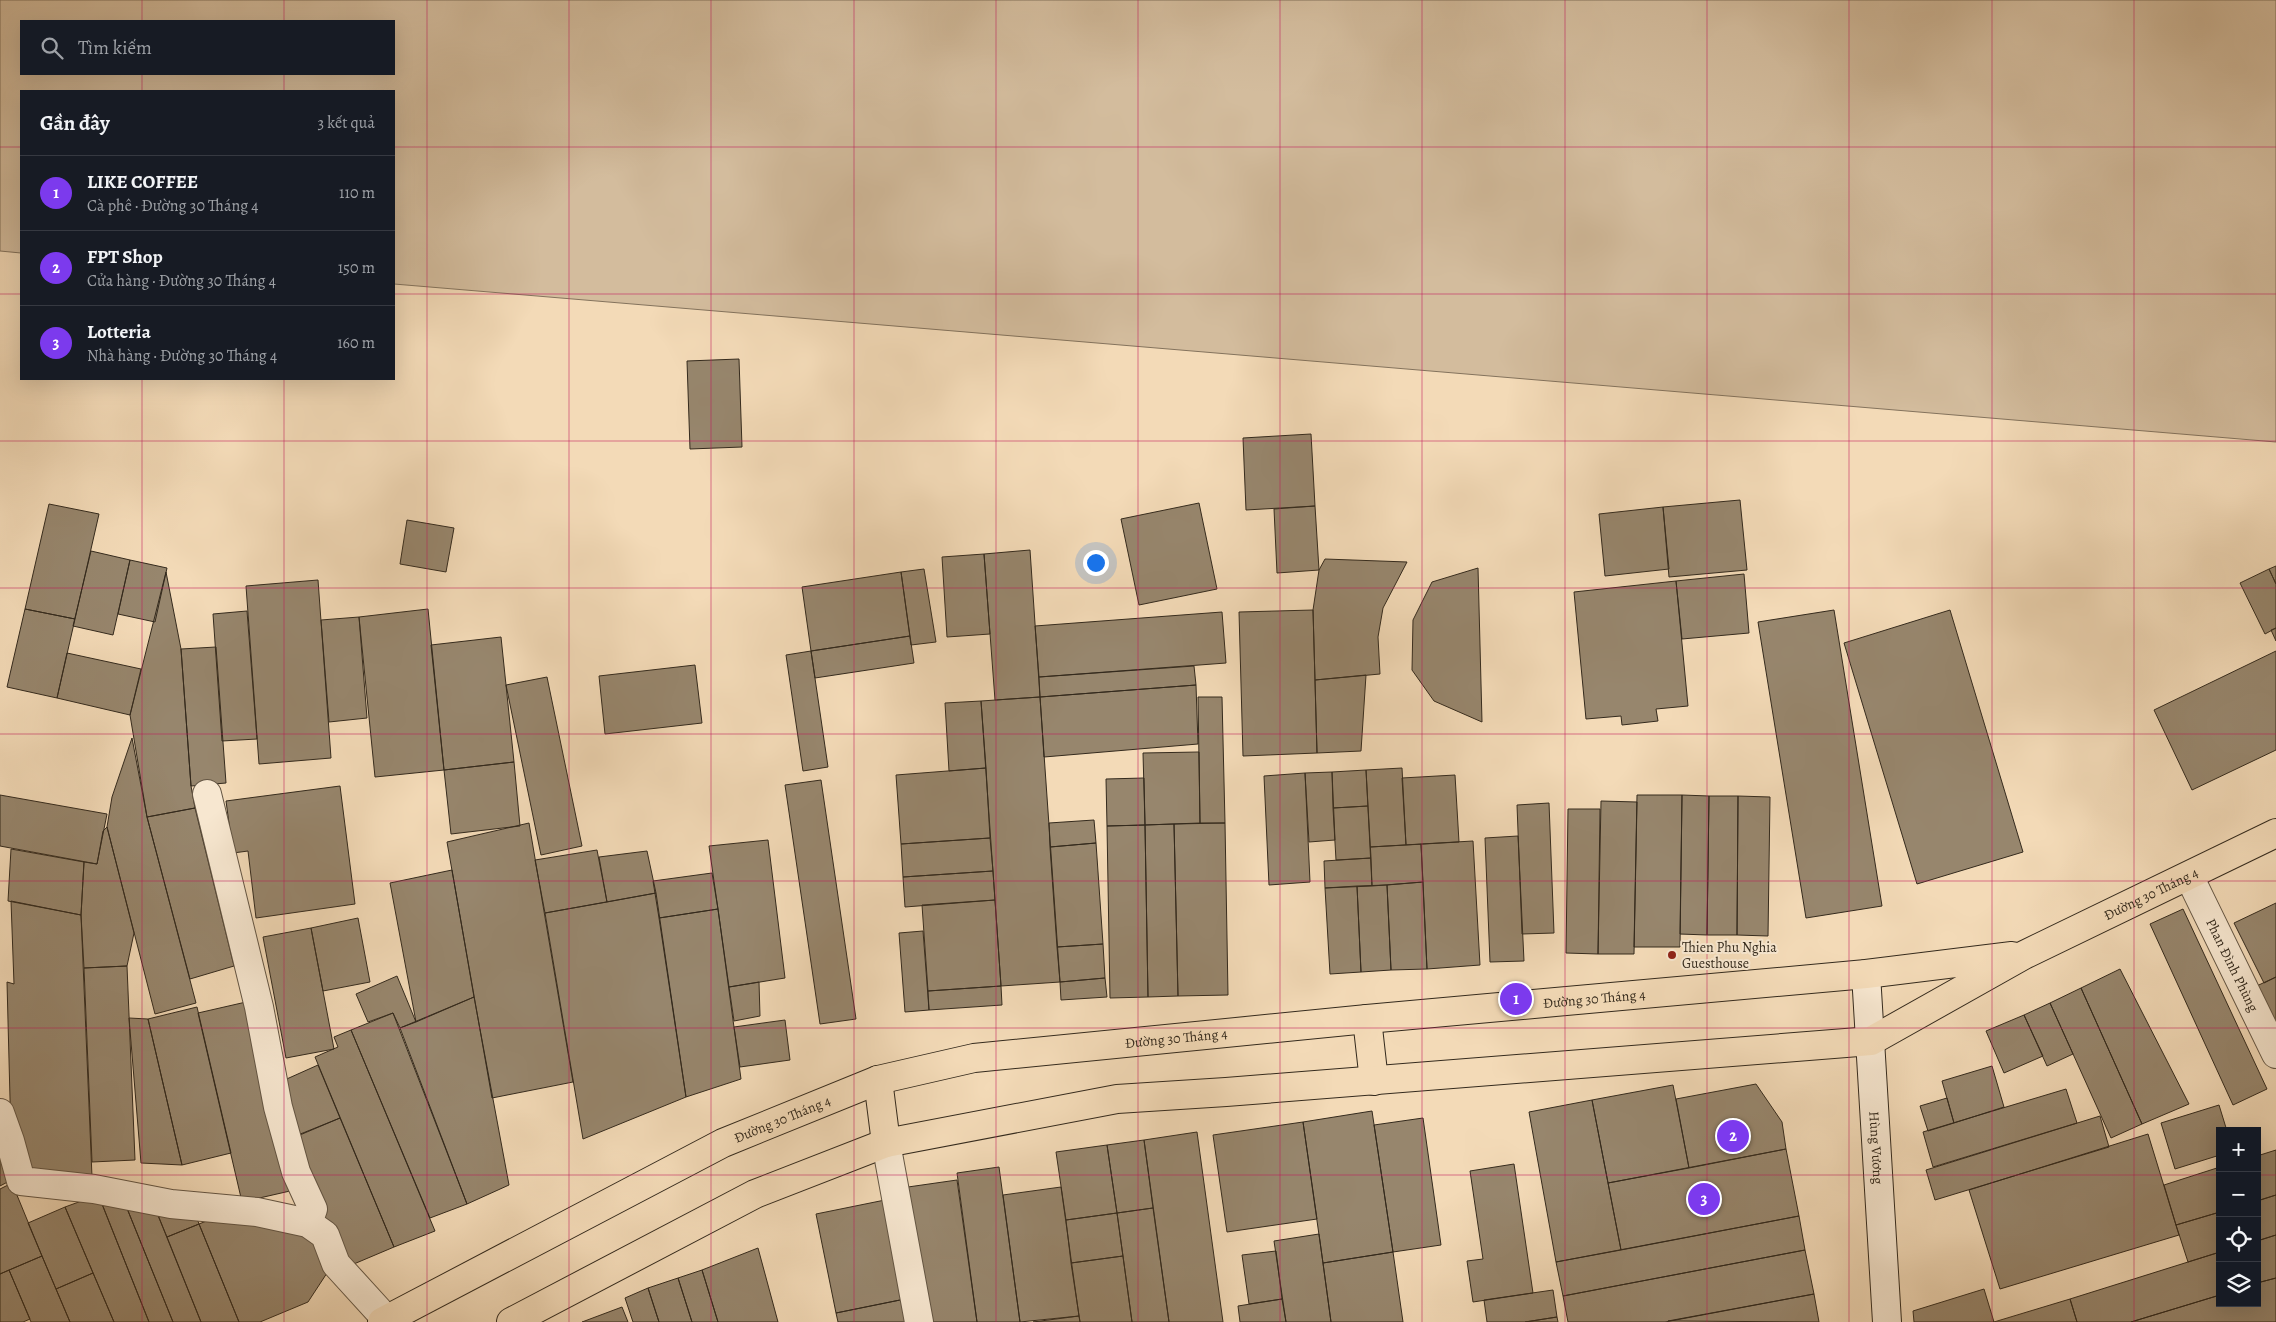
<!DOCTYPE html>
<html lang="vi">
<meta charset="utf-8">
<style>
:root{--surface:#171b24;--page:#20242c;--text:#f1f3f6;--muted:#9ea1a6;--line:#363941;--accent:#7c3aed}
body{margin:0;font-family:Alegreya,serif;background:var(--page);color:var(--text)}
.controls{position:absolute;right:15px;bottom:15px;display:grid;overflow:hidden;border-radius:0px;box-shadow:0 5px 20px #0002}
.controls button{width:45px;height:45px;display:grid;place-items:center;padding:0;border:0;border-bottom:1px solid var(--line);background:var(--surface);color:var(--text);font:25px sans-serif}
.you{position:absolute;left:1095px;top:562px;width:18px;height:18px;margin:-12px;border:4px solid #fff;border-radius:50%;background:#1a73e8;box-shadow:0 0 0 8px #1a73e833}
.badge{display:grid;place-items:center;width:32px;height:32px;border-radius:50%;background:var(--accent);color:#fff;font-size:16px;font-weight:700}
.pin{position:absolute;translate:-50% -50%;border:2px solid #fff;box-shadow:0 1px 5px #0006}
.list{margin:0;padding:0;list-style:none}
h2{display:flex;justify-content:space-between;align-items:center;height:65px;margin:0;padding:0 20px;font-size:21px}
h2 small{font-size:16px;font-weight:400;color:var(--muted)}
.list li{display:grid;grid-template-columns:32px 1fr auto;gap:15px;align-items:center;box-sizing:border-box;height:75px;padding:0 20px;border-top:1px solid var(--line)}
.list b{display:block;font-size:19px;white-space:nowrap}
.list p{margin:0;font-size:16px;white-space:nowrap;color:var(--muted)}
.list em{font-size:16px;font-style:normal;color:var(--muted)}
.icon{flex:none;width:28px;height:28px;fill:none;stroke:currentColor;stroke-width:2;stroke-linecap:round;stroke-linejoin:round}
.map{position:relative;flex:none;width:2276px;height:1322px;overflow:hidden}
.search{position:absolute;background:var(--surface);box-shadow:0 5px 20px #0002;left:20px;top:20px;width:375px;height:55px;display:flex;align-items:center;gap:12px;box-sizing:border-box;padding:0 18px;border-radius:0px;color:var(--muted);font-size:19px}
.panel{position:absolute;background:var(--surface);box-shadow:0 5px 20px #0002;left:20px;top:90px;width:375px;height:290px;border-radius:0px}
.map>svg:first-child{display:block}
.green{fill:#d3bc9d;stroke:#84735d;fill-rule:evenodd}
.building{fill:#97866d;stroke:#342a1d}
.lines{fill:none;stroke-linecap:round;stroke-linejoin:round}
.minor-casing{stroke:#645644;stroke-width:30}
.secondary-casing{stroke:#342a1d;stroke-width:30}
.primary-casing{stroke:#342a1d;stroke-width:30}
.minor{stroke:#f7e7d0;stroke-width:28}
.secondary{stroke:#f7e7d0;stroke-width:28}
.primary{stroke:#f3dab7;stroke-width:28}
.grid{fill:none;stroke:#c2185b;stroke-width:1;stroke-opacity:0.55}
.poi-dot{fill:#8f2418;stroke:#f7e7d0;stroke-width:2}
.labels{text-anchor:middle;stroke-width:4;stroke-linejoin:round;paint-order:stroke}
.street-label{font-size:14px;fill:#342a1d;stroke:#f7e7d0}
.poi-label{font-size:14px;fill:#342a1d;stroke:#f7e7d0;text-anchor:start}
</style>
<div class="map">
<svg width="2276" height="1322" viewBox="0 0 2276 1322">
<rect width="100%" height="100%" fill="#f3dab7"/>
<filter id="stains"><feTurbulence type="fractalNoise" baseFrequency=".004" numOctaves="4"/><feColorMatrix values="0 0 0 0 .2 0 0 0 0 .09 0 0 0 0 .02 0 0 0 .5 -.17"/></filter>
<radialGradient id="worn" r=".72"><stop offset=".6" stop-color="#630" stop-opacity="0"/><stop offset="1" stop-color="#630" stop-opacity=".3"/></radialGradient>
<path class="green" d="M0,0H2276V442L394,284V91H21V253L0,251ZM21,21H394V74H21Z"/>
<path class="building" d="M739,359L742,447L690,449L687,361Z
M1311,434L1315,506L1246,510L1243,438Z
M1740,500L1747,570L1669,577L1663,507Z
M1199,503L1217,589L1139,605L1121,519Z
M49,504L99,514L75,619L25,609Z
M1315,506L1319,570L1277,573L1274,509Z
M1663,507L1669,569L1605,576L1599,514Z
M407,520L454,528L446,572L400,564Z
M1030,550L1040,697L995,700L984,554Z
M91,551L130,560L113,635L73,626Z
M984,554L990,634L947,637L942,557Z
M1325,559L1407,562L1383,608L1378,637L1380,674L1315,680L1313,610L1319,570Z
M130,560L167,568L155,622L118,614Z
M2276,566V584L2269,569Z
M1478,568L1482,722L1434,701L1412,670L1413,620L1432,582Z
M924,569L936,642L911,645L901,572Z
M2269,569L2276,584V628L2265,634L2240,583Z
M166,572L181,649L191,786L195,808L147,817L130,715Z
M901,572L910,636L811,651L802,587Z
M1744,574L1749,633L1682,639L1676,581Z
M318,580L331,758L259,764L246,586Z
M1676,581L1688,706L1656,709L1658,721L1622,725L1621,716L1586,719L1574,592Z
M25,609L75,619L57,698L7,687Z
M428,609L444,770L375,777L359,617Z
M1313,610L1317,753L1243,756L1239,612Z
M1834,610L1882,906L1806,918L1758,622Z
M1950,610L2023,852L1917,884L1844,643Z
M247,611L257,739L222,741L213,614Z
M1222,612L1226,663L1039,677L1035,626Z
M359,617L367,718L329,722L321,620Z
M2276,628V641L2271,630Z
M910,636L914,663L815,678L811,651Z
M501,637L514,762L444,770L431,645Z
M216,647L226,783L191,786L181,649Z
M811,651L828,767L803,771L786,655Z
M2276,651V750L2192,790L2154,710Z
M67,653L141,669L130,715L57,698Z
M695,665L702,723L605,734L599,676Z
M1194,666L1196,685L1040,697L1039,677Z
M1366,675L1361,751L1317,753L1315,680Z
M547,677L582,846L541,855L506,685Z
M1196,685L1198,744L1044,757L1040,697Z
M1040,697L1060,982L1001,986L981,701Z
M1198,697H1222L1225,823H1200Z
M981,701L986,768L949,771L945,703Z
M132,738L147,817L196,1003L155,1014L107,827L112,797Z
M1199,752L1200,823L1145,825L1143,753Z
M514,762L520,826L451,834L444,770Z
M986,768L990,838L901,844L896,775Z
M1402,768L1406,845L1370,847L1366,770Z
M1366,770L1368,806L1333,808L1332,772Z
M1332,772L1335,840L1309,842L1305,773Z
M1305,773L1310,882L1269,885L1264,776Z
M1455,775L1459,842L1406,845L1402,778Z
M1144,778L1145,825L1107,826L1106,779Z
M821,780L856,1019L820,1024L785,785Z
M340,786L355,904L256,918L248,851L233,853L226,801Z
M0,795L107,814L97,864L0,846Z
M1637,795H1682L1680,947H1634Z
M1682,795L1709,796L1707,935L1680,934Z
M1709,796H1738L1737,935H1707Z
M1738,796L1770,797L1768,936L1737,935Z
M1601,801L1637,802L1634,954H1598Z
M1549,803L1554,933L1522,934L1517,805Z
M1368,806L1371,858L1336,860L1333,808Z
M195,808L234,966L190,979L147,817Z
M1568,809H1600L1598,954L1566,953Z
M1094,820L1096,843L1050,847L1049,823Z
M529,823L573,1082L492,1098L447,842Z
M1225,823L1228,995L1178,996L1174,824Z
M1174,824L1178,996L1148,997L1145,825Z
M1145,825L1148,997L1110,998L1107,826Z
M107,827L134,933L127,966L84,968L81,915L84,862L97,864L103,831Z
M1518,836L1524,961L1490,962L1485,838Z
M990,838L993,871L903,877L901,844Z
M768,840L785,978L729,987L709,846Z
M1473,841L1480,965L1427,969L1421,844Z
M1096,843L1103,944L1057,947L1050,847Z
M1421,844L1423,882L1372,886L1370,847Z
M11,849L84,862L81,915L8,901Z
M597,850L607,902L545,913L535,860Z
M647,851L656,893L607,902L599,857Z
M1371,858L1372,886L1325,888L1324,861Z
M452,870L474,997L416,1022L390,883Z
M993,871L995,900L905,907L903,877Z
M712,873L718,909L659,918L653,881Z
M1423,882L1427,969L1391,970L1387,885Z
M1387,885L1391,970L1361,972L1357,886Z
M1357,886L1361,972L1330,974L1325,888Z
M656,893L686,1097L583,1139L545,913Z
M995,900L1001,986L928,991L922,905Z
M11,901L81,915L92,1177L23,1180L11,1137L7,982L14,984Z
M2276,903V977L2264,983L2234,923Z
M718,909L741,1079L686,1097L659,918Z
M2183,909L2267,1089L2233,1105L2150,924Z
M358,918L370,982L323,991L311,928Z
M311,928L334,1049L286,1058L263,937Z
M923,931L929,1010L905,1012L899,933Z
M1103,944L1105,978L1060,982L1057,947Z
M127,966L135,1160L92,1162L84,968Z
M2120,969L2189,1104L2142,1124L2081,988Z
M397,976L416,1022L400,1028L393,1013L368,1022L356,994Z
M2276,977V1046L2248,990Z
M1105,978L1107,997L1061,1000L1060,982Z
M759,982L760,1016L734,1021L729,987Z
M1001,986L1002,1005L929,1010L928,991Z
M2081,988L2142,1124L2111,1138L2050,1003Z
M474,997L509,1185L467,1204L400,1028Z
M246,1002L290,1191L242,1202L198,1013Z
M2050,1003L2073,1054L2047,1066L2024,1015Z
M197,1007L231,1153L182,1165L148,1019Z
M393,1013L467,1204L430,1218L351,1030Z
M2024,1015L2043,1056L2004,1073L1986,1031Z
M129,1018L148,1019L182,1165L141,1163Z
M785,1020L790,1060L740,1067L734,1027Z
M351,1030L435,1231L394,1247L315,1057L338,1047L334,1037Z
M318,1065L340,1118L293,1137L280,1082Z
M1992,1066L2004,1107L1954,1123L1942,1081Z
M1756,1084L1782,1122L1786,1149L1689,1168L1676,1099Z
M1673,1085L1689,1168L1608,1183L1592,1100Z
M2066,1089L2077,1123L1933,1167L1923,1132Z
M1947,1098L1954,1123L1928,1131L1920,1106Z
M1592,1100L1621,1250L1556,1262L1529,1112Z
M2219,1105L2227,1131H2220V1155L2175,1169L2161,1123Z
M1372,1111L1393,1252L1323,1263L1303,1122Z
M2100,1116L2109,1147L1935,1200L1926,1170Z
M340,1118L394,1247L342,1269L288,1140Z
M1423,1118L1441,1245L1393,1252L1374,1125Z
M1303,1122L1317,1219L1227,1232L1213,1135Z
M1197,1132L1223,1322H1169L1144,1140Z
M2148,1134L2179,1235L2000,1289L1969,1190Z
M1144,1140L1153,1208L1117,1213L1107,1145Z
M0,1145L17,1177L0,1186Z
M1107,1145L1117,1213L1066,1220L1056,1152Z
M1786,1149L1799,1216L1621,1250L1608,1183Z
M2276,1150V1195L2257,1201V1156Z
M1514,1164L1533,1293L1473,1302L1467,1261L1483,1259L1470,1171Z
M999,1167L1020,1322H977L957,1173Z
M2220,1167V1212L2176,1225L2164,1185Z
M957,1180L977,1322H926L908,1187Z
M12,1183L42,1256L0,1274V1189Z
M1061,1187L1079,1316L1020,1322L1003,1195Z
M98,1195L102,1204L149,1322H114L65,1207Z
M2276,1195V1235L2257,1241V1201Z
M122,1196L153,1203L201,1322H173Z
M122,1196L173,1322H149L102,1204Z
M885,1200L905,1299L836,1313L816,1214Z
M153,1203L193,1207L199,1224L167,1237Z
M65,1207L93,1273L56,1289L28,1223Z
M1153,1208L1169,1322H1132L1117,1213Z
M229,1212L290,1226L316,1246L327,1273L308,1302L260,1322H239L199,1224Z
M2220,1212V1252L2188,1262L2176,1225Z
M1117,1213L1123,1256L1071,1263L1066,1220Z
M1799,1216L1805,1250L1563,1296L1556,1262Z
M199,1224L239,1322H201L167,1237Z
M1319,1234L1331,1322H1286L1274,1241Z
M2276,1235V1278L2257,1283V1241Z
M758,1248L778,1322H718L702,1270Z
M1805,1250L1814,1294L1665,1322H1568L1563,1296Z
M1276,1251L1282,1299L1249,1304L1242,1255Z
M1393,1252L1403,1322H1331L1323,1263Z
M2220,1252V1295L2131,1322H2077L2070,1299Z
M42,1256L70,1322H31L9,1270Z
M1123,1256L1132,1322H1080L1071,1263Z
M9,1270L30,1319L23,1322H0V1274Z
M702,1270L718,1322H692L678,1278Z
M93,1273L114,1322H70L56,1289Z
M678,1278L692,1322H659L648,1288Z
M2276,1278V1322H2131L2220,1295V1303H2257V1283Z
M648,1288L659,1322H633L625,1298Z
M1984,1289L1994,1322H1914L1913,1311Z
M1553,1290L1557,1317L1525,1322H1487L1484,1300Z
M1814,1294L1819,1322L1668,1321Z
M905,1299L910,1322H838L836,1313Z
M1282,1299L1286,1322H1240L1238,1306Z
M2070,1299L2077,1322H1993H1994Z
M622,1307L628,1322H582Z
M1079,1316L1080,1322H1033Z
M1557,1317L1558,1322H1525Z"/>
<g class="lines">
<g class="minor-casing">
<g id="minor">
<path d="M207,794L259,1007L278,1107L296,1172L313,1209L308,1223"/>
<path id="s1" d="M2189,876L2276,1054"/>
<path d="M0,1113L10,1141L21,1181L94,1189L171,1204L257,1212L308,1223L325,1235L336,1264L387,1320"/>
<path d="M886,1143L919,1322"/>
</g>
</g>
<g class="secondary-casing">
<g id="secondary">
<path id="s2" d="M1866,974L1887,1322"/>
</g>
</g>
<g class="primary-casing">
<g id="primary">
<path d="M1367,1019L1374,1081"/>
<path d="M878,1080L886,1143"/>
<path id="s3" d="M382,1322L723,1143L878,1080L974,1058L1367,1019L1866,974L2012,956"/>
<path id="s4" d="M511,1322L755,1194L886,1143L1117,1099L1226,1092L1871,1041L2024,955L2276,833"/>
</g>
</g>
<use href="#minor" class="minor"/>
<use href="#secondary" class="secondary"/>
<use href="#primary" class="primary"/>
</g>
<path class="grid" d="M142,0V21M284,0V21M427,0V1322M569,0V1322M711,0V1322M854,0V1322M996,0V1322M1138,0V1322M1280,0V1322M1422,0V1322M1565,0V1322M1707,0V1322M1849,0V1322M1992,0V1322M2134,0V1322M142,74V91M284,74V91M0,147H21M394,147H2276M0,294H21M394,294H2276M142,379V1322M284,379V1322M0,441H2276M0,588H2276M0,734H2276M0,881H2276M0,1028H2276M0,1175H2220M2257,1175H2276"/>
<circle class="poi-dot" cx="1672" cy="955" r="5"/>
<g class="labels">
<g class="street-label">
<text dy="5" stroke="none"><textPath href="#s4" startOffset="1724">Đường 30 Tháng 4</textPath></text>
<text dy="5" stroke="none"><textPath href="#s1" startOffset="99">Phan Đình Phùng</textPath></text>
<text dy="5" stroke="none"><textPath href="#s3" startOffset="1274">Đường 30 Tháng 4</textPath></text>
<text dy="5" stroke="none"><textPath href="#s3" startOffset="854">Đường 30 Tháng 4</textPath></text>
<text dy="5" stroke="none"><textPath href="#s3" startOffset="449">Đường 30 Tháng 4</textPath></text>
<text dy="5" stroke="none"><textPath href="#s2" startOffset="174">Hùng Vương</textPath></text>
</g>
<g class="poi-label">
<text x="1682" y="952">Thien Phu Nghia<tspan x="1682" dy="16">Guesthouse</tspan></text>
</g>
</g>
<rect width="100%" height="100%" filter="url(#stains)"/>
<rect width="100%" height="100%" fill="url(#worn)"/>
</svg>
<div class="controls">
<button>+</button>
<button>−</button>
<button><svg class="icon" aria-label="locate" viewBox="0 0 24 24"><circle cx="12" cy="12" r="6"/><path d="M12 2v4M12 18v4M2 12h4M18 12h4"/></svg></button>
<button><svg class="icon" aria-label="layers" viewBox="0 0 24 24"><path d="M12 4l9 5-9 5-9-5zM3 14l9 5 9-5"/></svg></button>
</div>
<div class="you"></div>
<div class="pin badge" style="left:1516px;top:999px">1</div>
<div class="pin badge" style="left:1733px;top:1136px">2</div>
<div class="pin badge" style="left:1704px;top:1199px">3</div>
<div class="search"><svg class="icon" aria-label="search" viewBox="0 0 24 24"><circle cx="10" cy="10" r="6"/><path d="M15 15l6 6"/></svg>Tìm kiếm</div>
<section class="panel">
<h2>Gần đây<small>3 kết quả</small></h2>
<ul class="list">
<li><span class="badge">1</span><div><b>LIKE COFFEE</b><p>Cà phê · Đường 30 Tháng 4</p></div><em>110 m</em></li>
<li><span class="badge">2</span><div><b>FPT Shop</b><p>Cửa hàng · Đường 30 Tháng 4</p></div><em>150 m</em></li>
<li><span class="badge">3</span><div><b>Lotteria</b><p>Nhà hàng · Đường 30 Tháng 4</p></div><em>160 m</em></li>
</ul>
</section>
</div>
